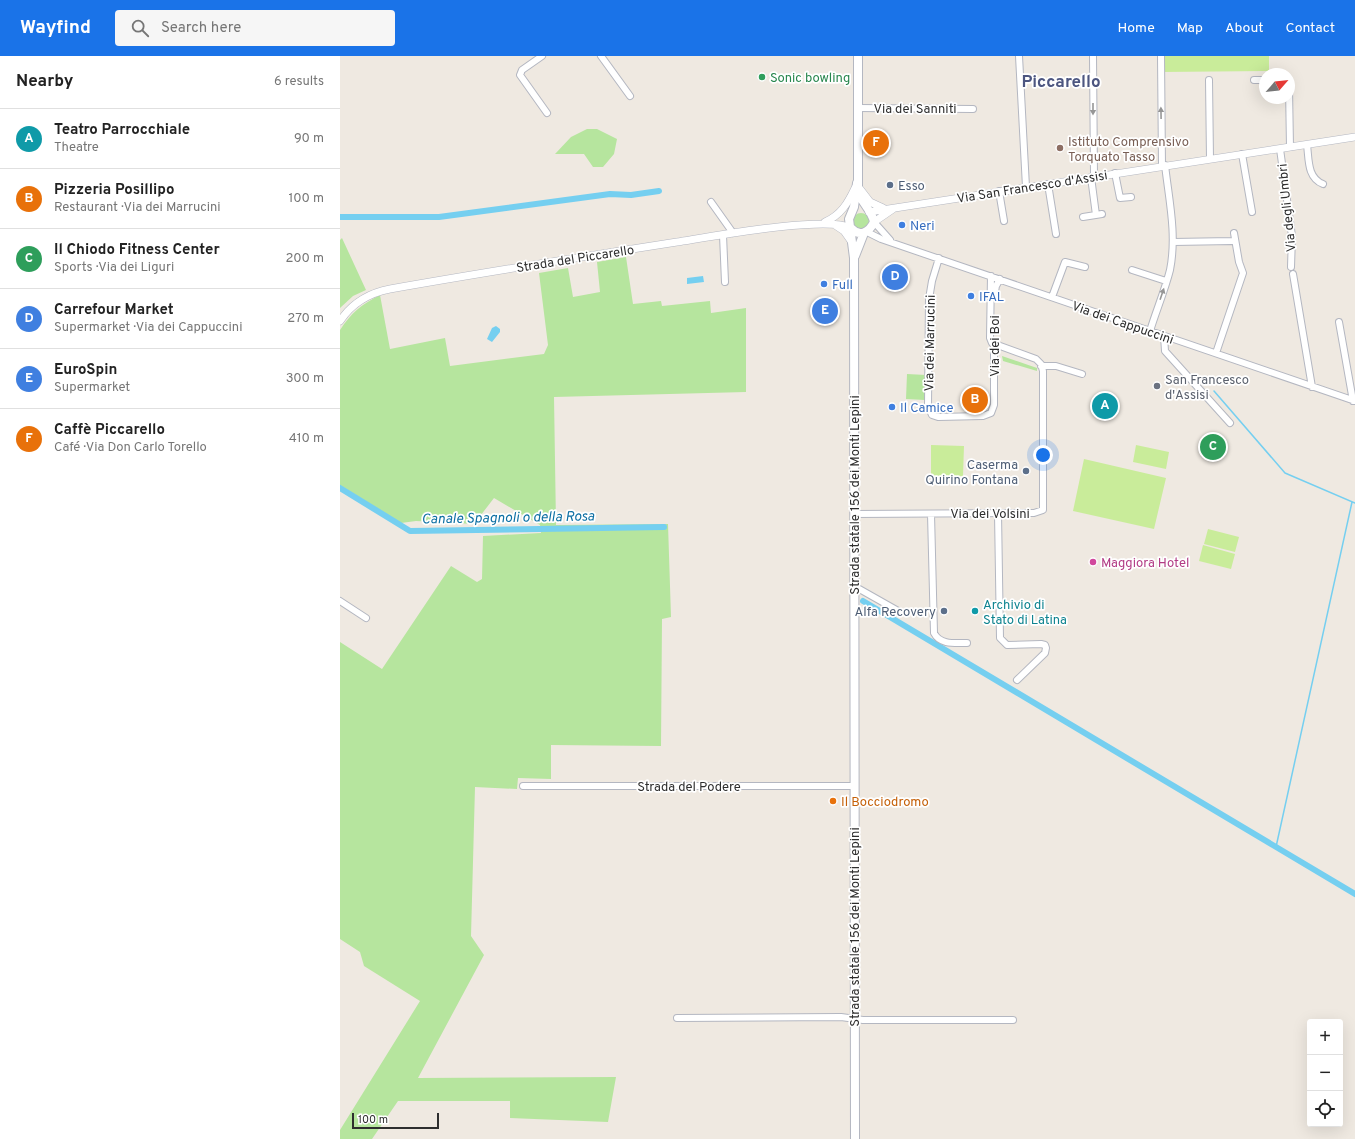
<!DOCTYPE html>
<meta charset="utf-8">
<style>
:root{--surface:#fff;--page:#f6f6f6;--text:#222;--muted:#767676;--line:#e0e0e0;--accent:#1a73e8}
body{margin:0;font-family:Overpass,sans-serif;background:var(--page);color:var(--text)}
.controls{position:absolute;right:12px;bottom:12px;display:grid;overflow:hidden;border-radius:4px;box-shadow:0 4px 16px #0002}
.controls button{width:36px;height:36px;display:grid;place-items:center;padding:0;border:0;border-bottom:1px solid var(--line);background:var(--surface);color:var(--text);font:20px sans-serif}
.compass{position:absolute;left:919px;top:12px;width:36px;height:36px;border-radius:50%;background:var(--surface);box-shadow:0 4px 16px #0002;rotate:62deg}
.scale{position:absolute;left:12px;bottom:10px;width:87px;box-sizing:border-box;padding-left:4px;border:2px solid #2e2e2e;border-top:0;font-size:11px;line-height:14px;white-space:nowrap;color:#2e2e2e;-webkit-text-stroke:3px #fff;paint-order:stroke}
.you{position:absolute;left:703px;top:399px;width:14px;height:14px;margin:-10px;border:3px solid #fff;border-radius:50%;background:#1a73e8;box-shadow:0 0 0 6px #1a73e833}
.badge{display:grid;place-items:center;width:26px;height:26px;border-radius:50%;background:var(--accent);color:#fff;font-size:13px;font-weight:700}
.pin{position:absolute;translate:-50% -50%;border:2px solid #fff;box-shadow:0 1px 4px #0006}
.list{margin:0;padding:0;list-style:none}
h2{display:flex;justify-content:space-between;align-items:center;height:52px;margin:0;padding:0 16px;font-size:17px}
h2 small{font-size:13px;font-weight:400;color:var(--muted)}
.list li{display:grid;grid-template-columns:26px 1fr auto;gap:12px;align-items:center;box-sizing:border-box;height:60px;padding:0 16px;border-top:1px solid var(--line)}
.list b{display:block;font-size:15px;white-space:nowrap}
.list p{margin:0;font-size:13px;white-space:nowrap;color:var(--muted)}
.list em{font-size:13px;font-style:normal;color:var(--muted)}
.icon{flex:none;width:22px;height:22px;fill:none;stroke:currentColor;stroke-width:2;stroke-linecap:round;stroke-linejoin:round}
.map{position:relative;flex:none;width:1015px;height:1083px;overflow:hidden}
header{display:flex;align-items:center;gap:24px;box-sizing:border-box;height:56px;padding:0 20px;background:var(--accent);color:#fff}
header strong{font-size:19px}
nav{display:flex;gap:22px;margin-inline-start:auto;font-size:14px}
.search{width:280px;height:36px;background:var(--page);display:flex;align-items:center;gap:10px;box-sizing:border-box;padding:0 14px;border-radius:4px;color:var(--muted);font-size:15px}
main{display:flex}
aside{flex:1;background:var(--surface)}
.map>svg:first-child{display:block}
.green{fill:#b6e59e}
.pitch{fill:#c9ec9a}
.water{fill:#75cff0}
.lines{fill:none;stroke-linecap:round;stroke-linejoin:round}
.stream{stroke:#75cff0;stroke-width:1.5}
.canal{stroke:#75cff0;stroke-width:6}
.minor-casing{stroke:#b4b7c1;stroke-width:8}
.tertiary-casing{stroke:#b4b7c1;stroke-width:8}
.secondary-casing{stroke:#b4b7c1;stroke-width:10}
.minor{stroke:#fff;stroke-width:6}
.tertiary{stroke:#fff;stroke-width:7}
.secondary{stroke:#fff;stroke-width:8}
.oneway{fill:#969696}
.leisure-dot{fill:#2e9e5b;stroke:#fff;stroke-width:1.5}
.education-dot{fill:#8d6e63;stroke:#fff;stroke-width:1.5}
.service-dot{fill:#5c6f8a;stroke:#fff;stroke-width:1.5}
.shop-dot{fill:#3f7fe0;stroke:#fff;stroke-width:1.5}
.worship-dot{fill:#6b7280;stroke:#fff;stroke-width:1.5}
.hotel-dot{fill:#d1479c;stroke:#fff;stroke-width:1.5}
.culture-dot{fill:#0f9aa8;stroke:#fff;stroke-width:1.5}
.food-dot{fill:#e8710a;stroke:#fff;stroke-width:1.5}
.labels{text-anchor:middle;stroke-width:3.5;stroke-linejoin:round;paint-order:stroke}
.leisure-label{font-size:13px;fill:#27864d;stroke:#fff;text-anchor:start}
.street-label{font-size:13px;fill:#2e2e2e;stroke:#fff}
.education-label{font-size:13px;fill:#785e54;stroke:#fff;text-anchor:start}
.service-label{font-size:13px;fill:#4e5e75;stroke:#fff;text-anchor:end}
.shop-label{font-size:13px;fill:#366cbe;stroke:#fff;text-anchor:start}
.worship-label{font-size:13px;fill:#5b616d;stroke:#fff;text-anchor:start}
.hotel-label{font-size:13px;fill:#b23c85;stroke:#fff;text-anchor:start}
.culture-label{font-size:13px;fill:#0d838f;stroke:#fff;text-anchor:start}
.food-label{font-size:13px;fill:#c56008;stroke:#fff;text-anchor:start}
.water-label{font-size:14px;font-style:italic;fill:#0d6fa3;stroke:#fff}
.district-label{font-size:17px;font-weight:bold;fill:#4d5680;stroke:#fff}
</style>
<header>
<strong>Wayfind</strong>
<div class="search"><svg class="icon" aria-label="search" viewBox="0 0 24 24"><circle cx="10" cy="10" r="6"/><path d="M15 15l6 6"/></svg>Search here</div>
<nav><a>Home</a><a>Map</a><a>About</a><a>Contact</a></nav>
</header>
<main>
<aside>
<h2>Nearby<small>6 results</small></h2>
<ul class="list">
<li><span class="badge" style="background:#0f9aa8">A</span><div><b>Teatro Parrocchiale</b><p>Theatre</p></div><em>90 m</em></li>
<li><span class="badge" style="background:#e8710a">B</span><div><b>Pizzeria Posillipo</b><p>Restaurant · Via dei Marrucini</p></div><em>100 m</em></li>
<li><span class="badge" style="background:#2e9e5b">C</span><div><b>Il Chiodo Fitness Center</b><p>Sports · Via dei Liguri</p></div><em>200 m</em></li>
<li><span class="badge" style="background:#3f7fe0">D</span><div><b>Carrefour Market</b><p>Supermarket · Via dei Cappuccini</p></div><em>270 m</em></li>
<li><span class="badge" style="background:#3f7fe0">E</span><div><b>EuroSpin</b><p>Supermarket</p></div><em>300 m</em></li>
<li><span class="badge" style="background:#e8710a">F</span><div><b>Caffè Piccarello</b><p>Café · Via Don Carlo Torello</p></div><em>410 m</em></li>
</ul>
</aside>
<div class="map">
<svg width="1015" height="1083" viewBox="0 0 1015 1083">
<rect width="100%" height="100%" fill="#efe9e1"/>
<path class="green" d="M247,73H257L277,83L274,98L263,111H253L244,98H215L231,81Z
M513 165a8 8 0 1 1 16 0a8 8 0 1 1-16 0Z
M2,182L26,234L13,240L0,252V184Z
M286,201L293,248L321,245L322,250L370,245L371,257L406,252V336L214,341L216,469L328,468L331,561L322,563L321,690L211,689V723L178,722L177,733L135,731L131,880L144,899L78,1022L276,1021L268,1066L170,1062V1045H58L32,1083H0V1074L80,945L24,910L20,896L0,883V586L42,613L111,510L137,526L142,523L143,480L201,477L200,469L154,442L134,468L76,465L61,467L0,429V274C11,257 22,248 40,239L50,293L105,282L110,310L204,298L208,289L199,217L228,212L233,241L260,236L257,206Z
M662,300L697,312V315L663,305Z
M567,318L586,319L585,344L566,343Z"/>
<path class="pitch" d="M821,0H929V15L821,16Z
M591,389L624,390L623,420H591Z
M796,389L829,396L826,413L793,406Z
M744,403L826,422L814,473L733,455Z
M868,473L899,481L895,496L864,488Z
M863,489L895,498L891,513L859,505Z"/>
<path class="water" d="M363,220L364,226L347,228V222Z
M156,270L160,273V276L152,286L147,283L152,272Z"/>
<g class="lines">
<path class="stream" d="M874,335L945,417L1015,447
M936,791L1012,446"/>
<path class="canal" d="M0,161H99L270,138L291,139L319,135
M0,432L70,475L324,471
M523,545L1015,838"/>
<g class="minor-casing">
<path id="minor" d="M202,0L182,14L180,19L207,57
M261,0L290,40
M679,0L686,131
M753,0L754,120
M821,0L822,110
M869,24L870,103
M914,24H925
M949,32L950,91
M518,52L633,53
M967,89C969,103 967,122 983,128
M940,93L952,180L951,211
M902,98L912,156
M775,117L780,142L791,141
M751,121L756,159
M708,128L716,178
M659,135L664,165
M371,146L393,177
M743,161L762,158
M534,166L550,184
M527,176L541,183L1015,345
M383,179L385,226
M833,186L892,185
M599,202L592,225L589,243L588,350L592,359L598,361L643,360L651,357L654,349V286
M792,214L826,225
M953,218L972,331
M654,241L656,230L660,223
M712,241L725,206L745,211
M999,266L1013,345
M810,275C816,255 825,234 830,214C837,179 829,144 825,109
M824,280L825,295L890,367
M876,297L903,217L899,206L894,177
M701,310H716L742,318
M658,457L660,582L667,589L701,588L705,589L706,592L705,597L677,624
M514,458L694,457L703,454V315L701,308L696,303L652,287L650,282L651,220
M591,458L594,577C600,589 615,587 627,587
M514,530L560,556
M0,545L26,562
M183,730H515
M337,962L501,961L523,964H673"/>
</g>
<g class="tertiary-casing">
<path id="tertiary" d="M520,133L530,146L543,152
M529,156L1015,81
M485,166C501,159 508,147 515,132
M534,166L553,153
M495,169L504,175L511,185
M0,265C12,247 29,237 50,233C146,216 241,201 337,186C369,181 486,159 511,172"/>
</g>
<g class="secondary-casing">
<path id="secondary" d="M511,172C519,181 529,177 534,166C532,154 520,146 518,134V0
M515,200L524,177
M515,1083L514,202L509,163L514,151L517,127"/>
</g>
<use href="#minor" class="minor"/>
<use href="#tertiary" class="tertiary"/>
<use href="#secondary" class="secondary"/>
</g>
<defs><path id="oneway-solid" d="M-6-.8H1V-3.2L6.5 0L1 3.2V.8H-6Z"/></defs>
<g class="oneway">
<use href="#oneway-solid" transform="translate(753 53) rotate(90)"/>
<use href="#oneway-solid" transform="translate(821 57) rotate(-91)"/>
<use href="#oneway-solid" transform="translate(822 238) rotate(-71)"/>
</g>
<circle class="leisure-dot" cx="422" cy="21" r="4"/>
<circle class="education-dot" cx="720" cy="92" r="4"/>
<g class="service-dot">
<circle cx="550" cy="129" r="4"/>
<circle cx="686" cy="415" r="4"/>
<circle cx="604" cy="555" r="4"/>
</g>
<g class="shop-dot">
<circle cx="562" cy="169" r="4"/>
<circle cx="484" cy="228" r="4"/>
<circle cx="631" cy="240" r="4"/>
<circle cx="552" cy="351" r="4"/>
</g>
<circle class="worship-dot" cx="817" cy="330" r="4"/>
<circle class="hotel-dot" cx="753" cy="506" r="4"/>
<circle class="culture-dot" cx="635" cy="555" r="4"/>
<circle class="food-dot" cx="493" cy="745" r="4"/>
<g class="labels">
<g class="leisure-label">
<text x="430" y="26">Sonic bowling</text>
</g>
<g class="street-label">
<text x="575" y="57">Via dei Sanniti</text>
<text transform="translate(692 130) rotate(-9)" y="5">Via San Francesco d'Assisi</text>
<text transform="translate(946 152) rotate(-96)" y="5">Via degli Umbri</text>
<text transform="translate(235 202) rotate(-9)" y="5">Strada del Piccarello</text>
<text transform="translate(783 266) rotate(19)" y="5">Via dei Cappuccini</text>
<text transform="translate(589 287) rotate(-89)" y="5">Via dei Marrucini</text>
<text transform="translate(654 290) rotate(-90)" y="5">Via dei Boi</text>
<text transform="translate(514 439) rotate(-90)" y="5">Strada statale 156 dei Monti Lepini</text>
<text x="650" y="462">Via dei Volsini</text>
<text x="349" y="735">Strada del Podere</text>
<text transform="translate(514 871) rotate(-90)" y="5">Strada statale 156 dei Monti Lepini</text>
</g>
<g class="education-label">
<text x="728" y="90">Istituto Comprensivo<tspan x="728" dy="15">Torquato Tasso</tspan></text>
</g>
<g class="service-label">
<text x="558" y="134" text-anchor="start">Esso</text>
<text x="678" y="413">Caserma<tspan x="678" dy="15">Quirino Fontana</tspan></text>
<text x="596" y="560">Alfa Recovery</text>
</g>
<g class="shop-label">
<text x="570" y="174">Neri</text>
<text x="492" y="233">Full</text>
<text x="639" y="245">IFAL</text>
<text x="560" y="356">Il Camice</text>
</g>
<g class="worship-label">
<text x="825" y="328">San Francesco<tspan x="825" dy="15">d'Assisi</tspan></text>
</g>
<g class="hotel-label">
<text x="761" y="511">Maggiora Hotel</text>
</g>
<g class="culture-label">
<text x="643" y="553">Archivio di<tspan x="643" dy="15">Stato di Latina</tspan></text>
</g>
<g class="food-label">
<text x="501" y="750">Il Bocciodromo</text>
</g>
<g class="water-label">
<text transform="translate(168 461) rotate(-1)" y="5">Canale Spagnoli o della Rosa</text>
</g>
<g class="district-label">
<text x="721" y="31">Piccarello</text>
</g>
</g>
</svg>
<div class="controls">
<button>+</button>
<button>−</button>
<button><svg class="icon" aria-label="locate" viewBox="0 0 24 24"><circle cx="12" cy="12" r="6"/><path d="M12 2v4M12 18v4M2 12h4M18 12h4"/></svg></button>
</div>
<svg class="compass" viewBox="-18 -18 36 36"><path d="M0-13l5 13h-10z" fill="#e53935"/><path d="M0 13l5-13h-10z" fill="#767676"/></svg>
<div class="scale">100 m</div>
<div class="you"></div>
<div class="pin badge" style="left:765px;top:350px;background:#0f9aa8">A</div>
<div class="pin badge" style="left:635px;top:344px;background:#e8710a">B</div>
<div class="pin badge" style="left:873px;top:391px;background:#2e9e5b">C</div>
<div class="pin badge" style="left:555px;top:221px;background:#3f7fe0">D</div>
<div class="pin badge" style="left:485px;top:255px;background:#3f7fe0">E</div>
<div class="pin badge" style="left:536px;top:87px;background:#e8710a">F</div>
</div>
</main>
